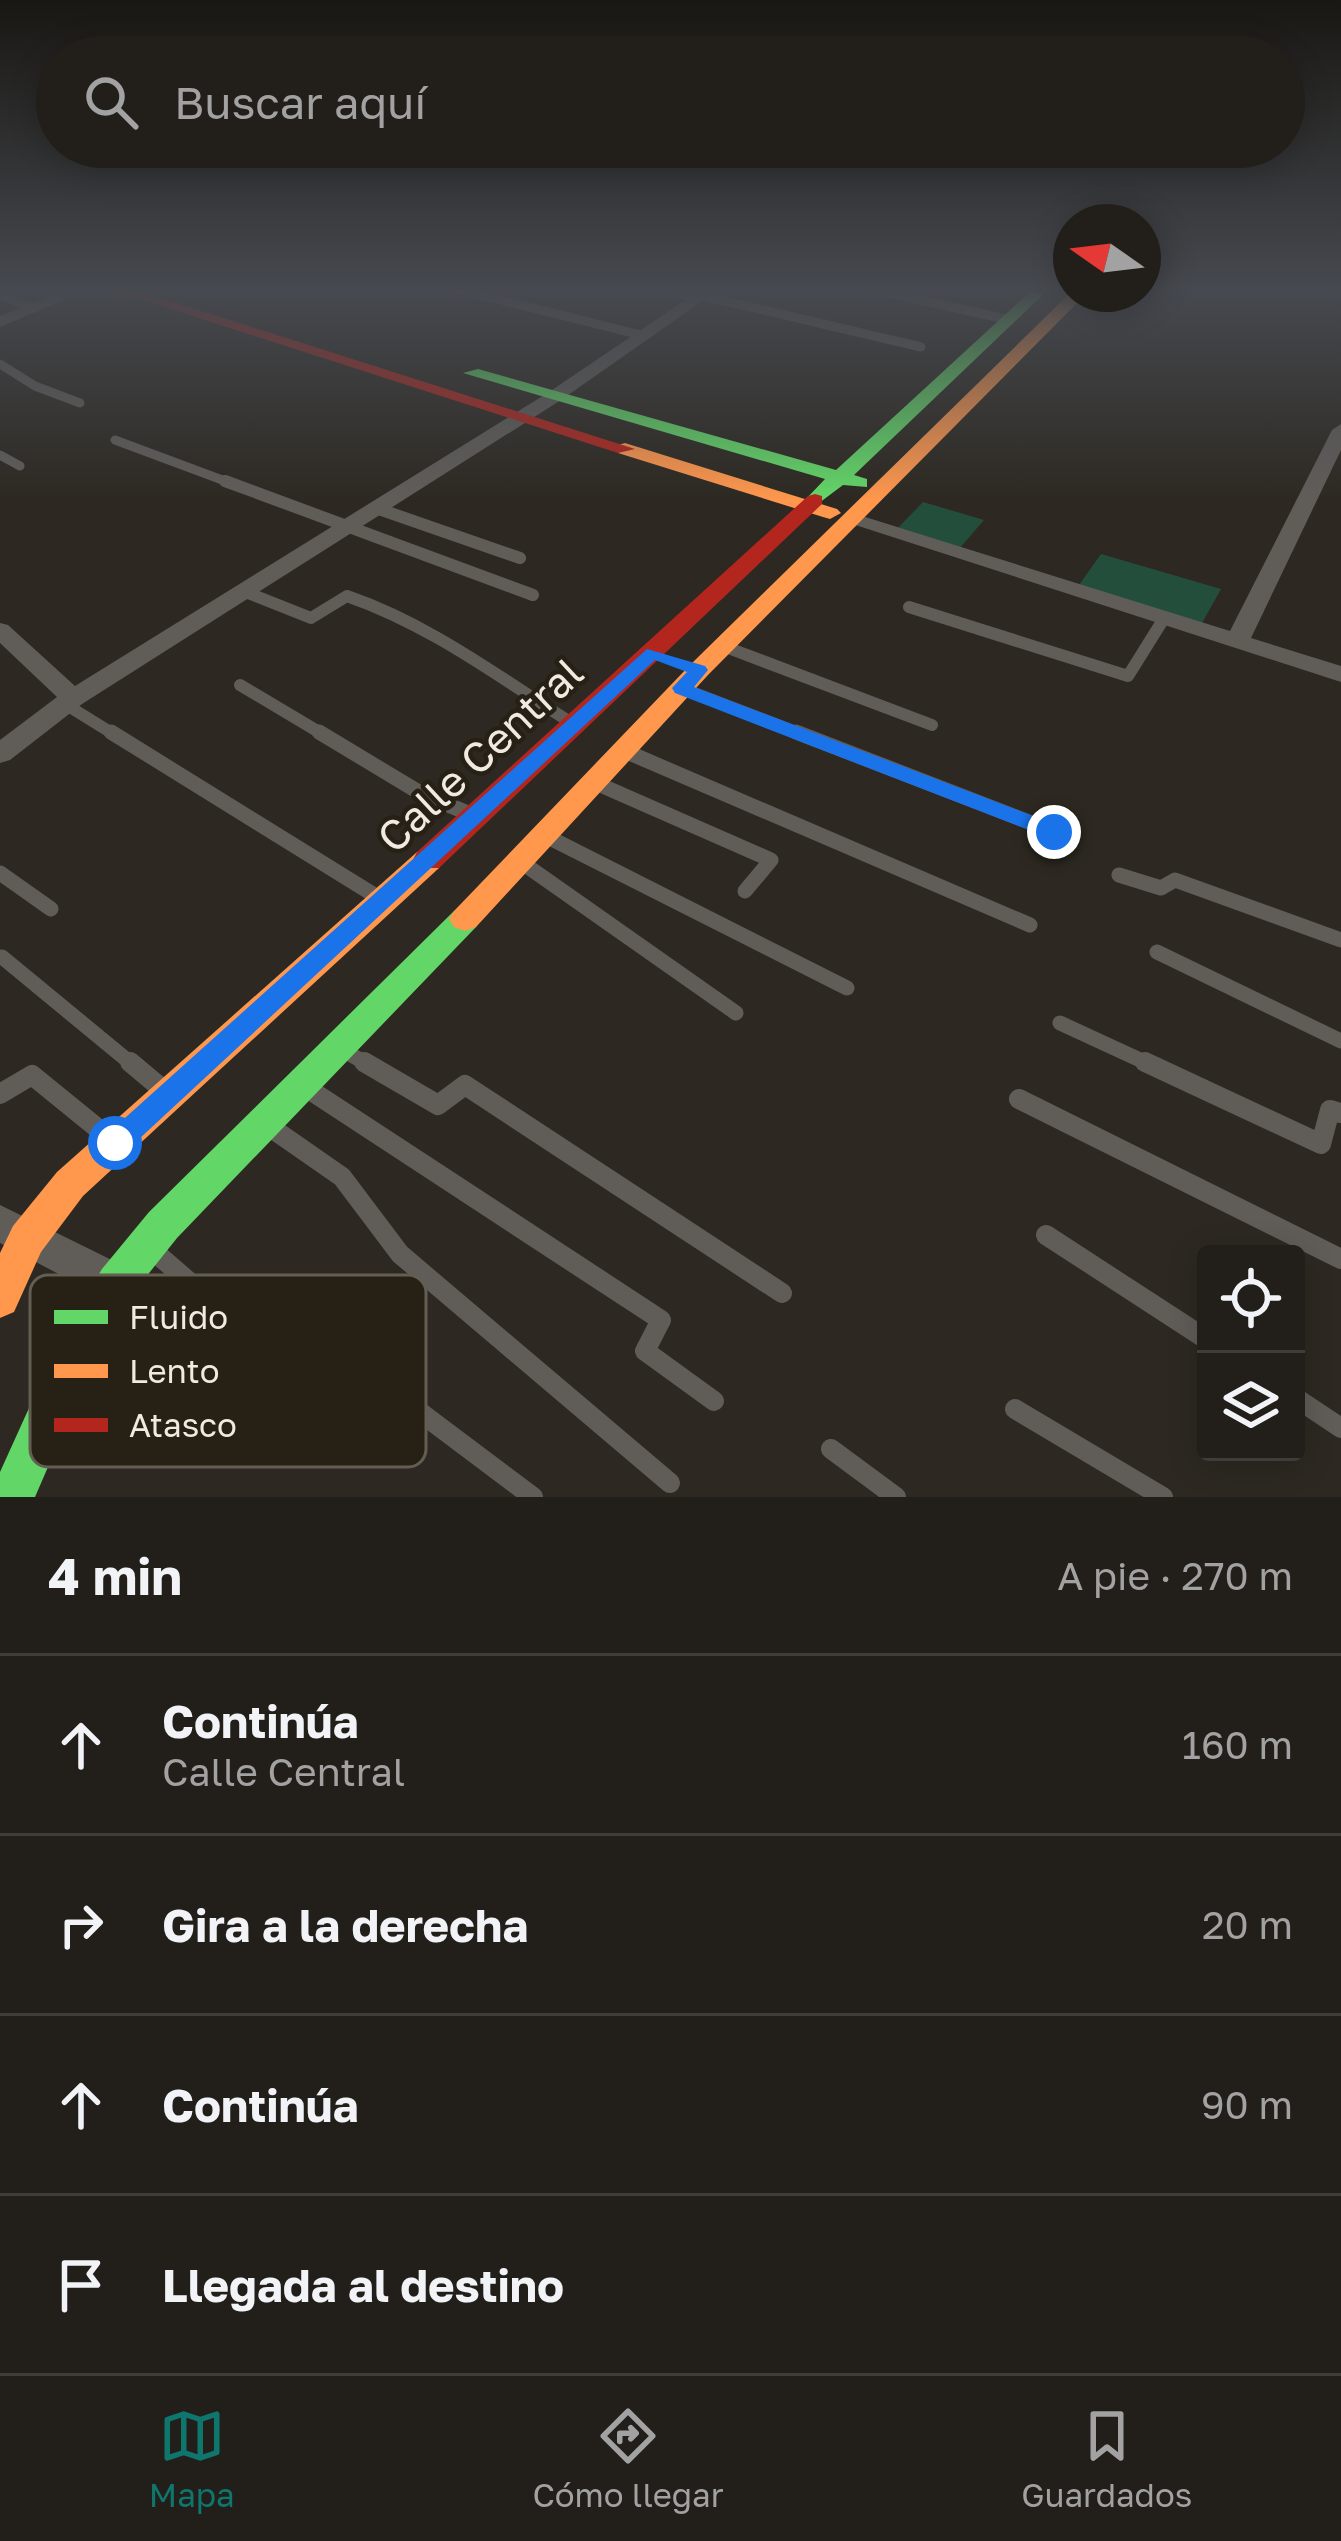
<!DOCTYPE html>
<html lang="es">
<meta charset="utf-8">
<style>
:root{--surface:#221f1a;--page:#2e2c27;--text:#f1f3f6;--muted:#a2a2a2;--line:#3f3d39;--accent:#0f766e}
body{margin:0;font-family:"Golos Text",sans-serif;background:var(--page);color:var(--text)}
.controls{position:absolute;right:36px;bottom:36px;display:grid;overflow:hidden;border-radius:12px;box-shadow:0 6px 30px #0003}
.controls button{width:108px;height:108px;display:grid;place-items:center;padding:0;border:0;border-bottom:3px solid var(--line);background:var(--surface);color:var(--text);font:60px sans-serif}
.compass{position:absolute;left:1053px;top:204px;width:108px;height:108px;border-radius:50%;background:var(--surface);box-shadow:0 6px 30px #0003;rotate:284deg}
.stop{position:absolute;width:36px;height:36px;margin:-27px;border:9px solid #1a73e8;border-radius:50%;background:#fff}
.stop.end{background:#1a73e8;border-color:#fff;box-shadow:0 3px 12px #0008}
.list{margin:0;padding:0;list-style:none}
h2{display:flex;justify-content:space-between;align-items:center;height:156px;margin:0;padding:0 48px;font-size:51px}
h2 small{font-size:39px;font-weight:400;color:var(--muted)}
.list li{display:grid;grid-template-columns:78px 1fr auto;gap:36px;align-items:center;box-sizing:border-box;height:180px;padding:0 48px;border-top:3px solid var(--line)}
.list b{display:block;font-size:45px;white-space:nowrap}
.list p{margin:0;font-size:39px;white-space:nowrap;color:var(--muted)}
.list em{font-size:39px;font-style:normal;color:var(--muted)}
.icon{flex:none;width:66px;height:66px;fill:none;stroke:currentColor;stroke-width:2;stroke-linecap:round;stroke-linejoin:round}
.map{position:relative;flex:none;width:1341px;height:1497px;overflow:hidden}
.search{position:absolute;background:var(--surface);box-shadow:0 6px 30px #0003;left:36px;right:36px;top:36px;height:132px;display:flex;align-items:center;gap:30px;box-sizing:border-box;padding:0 42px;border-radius:66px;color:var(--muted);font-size:45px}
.sheet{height:876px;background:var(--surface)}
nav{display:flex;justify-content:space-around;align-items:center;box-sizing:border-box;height:168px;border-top:3px solid var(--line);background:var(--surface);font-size:33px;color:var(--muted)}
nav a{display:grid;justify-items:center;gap:6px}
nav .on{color:var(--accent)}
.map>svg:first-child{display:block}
.green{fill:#244e3c}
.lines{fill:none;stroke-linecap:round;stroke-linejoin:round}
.lane-far3{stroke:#605d59;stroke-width:9}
.lane-far2{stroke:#605d59;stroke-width:12}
.lane-far1{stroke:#605d59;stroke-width:15}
.lane{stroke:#605d59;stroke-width:20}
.street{fill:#605d59;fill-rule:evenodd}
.fast{fill:#63d668;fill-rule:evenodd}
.slow{fill:#ff974d;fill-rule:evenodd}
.jam{fill:#b3261e;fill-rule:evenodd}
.route{fill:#1a73e8}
.labels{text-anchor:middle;stroke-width:9;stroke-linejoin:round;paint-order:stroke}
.street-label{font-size:42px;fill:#efeae2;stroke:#272015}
.key{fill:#272015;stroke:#635d52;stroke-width:3}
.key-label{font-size:33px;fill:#efeae2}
</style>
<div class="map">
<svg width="1341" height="1497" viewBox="0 0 1341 1497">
<rect width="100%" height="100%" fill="#2d2922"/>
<path class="green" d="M923,502L984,520L959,549L896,530Z
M1101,554L1221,589L1202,623L1079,585Z"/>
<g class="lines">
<path class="lane-far3" d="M460,290L645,336
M662,290L698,299
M876,290L1010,320
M0,295L35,308
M704,296L921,347
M0,364L35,386L80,403
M115,440L233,484
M0,455L20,466"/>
<path class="lane-far2" d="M225,481L533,595
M376,508L520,558
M243,591L311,618L347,596C431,625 500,678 575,725
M909,607L1128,676L1163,620
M723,646L932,725
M240,685L324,735
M684,689L804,735
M65,704L115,735"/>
<path class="lane-far1" d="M111,732L379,898
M319,732L422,794L470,814
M796,732L1055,832
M627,752L1030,925
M598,784L771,860L745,891
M546,836L847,988
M524,864L736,1013
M0,873L51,909
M1119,875L1161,888L1175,880L1341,940
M1157,952L1341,1041
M2,957L133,1065
M1060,1023L1151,1065
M348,1053L369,1065"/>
<path class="lane" d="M130,1062L161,1088
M364,1062L438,1105L465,1085L782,1293
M1145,1062L1321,1144L1330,1110L1341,1113
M310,1090L661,1320L645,1351L714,1401
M0,1094L32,1075L107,1136
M1019,1099L1341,1259
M273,1129L342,1177L400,1254L670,1483
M1046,1235L1206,1339
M157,1254L218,1307L256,1289L533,1497
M1296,1398L1341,1428
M1015,1409L1163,1497
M831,1449L896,1497"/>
<path class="street" d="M65,290H87L0,327V316Z
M700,290H718L561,400L82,704L10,760L0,763V740L57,697L0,643V623L8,625L75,686L549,392Z
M1341,424V450L1251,638L1341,666V682L843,521L846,516H862L1230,631L1332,430Z
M0,1205L130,1269L136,1283L130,1297L116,1303L102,1297L0,1243Z"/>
<path class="fast" d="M1032,290H1048L854,475L867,479V487L843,485L815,506L805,500L825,479L463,373L478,369L836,470Z
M465,907L476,911L481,919L476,927L177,1238L130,1297L93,1363L35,1497H0V1472L63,1333L102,1269L149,1212L454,911Z"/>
<path class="slow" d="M1071,292L1086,294L708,675L476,927L465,931L454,927L449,919L454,911L690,665Z
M625,443L837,509L841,513L830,519L823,517L618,453V445Z
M428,849L439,852L443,860L439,868L83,1196L41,1252L14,1312L0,1318V1253L13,1226L57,1172L417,852Z"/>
<path class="jam" d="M112,290H136L635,449L618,453Z
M815,494L822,496V504L439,868H417L413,860L417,852L808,496Z"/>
</g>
<linearGradient id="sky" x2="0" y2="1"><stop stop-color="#191713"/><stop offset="0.58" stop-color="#46494f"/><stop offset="1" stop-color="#46494f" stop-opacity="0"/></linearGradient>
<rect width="1341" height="500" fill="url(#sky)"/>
<path class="route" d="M647,649L705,666L708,670L694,687L1062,827L1065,832L1062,837H1047L675,693L672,688L687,672L655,660L125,1152H106L102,1143L106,1135Z"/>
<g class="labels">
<g class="street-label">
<text transform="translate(480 755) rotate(-43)" y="15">Calle Central</text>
</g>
</g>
<rect x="30" y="1275" width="396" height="192" rx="18" class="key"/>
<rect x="54" y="1310" width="54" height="14" fill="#63d668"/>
<rect x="54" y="1364" width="54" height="14" fill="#ff974d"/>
<rect x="54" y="1418" width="54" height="14" fill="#b3261e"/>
<g class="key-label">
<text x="129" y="1329">Fluido</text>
<text x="129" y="1383">Lento</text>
<text x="129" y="1437">Atasco</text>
</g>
</svg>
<div class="controls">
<button><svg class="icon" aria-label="locate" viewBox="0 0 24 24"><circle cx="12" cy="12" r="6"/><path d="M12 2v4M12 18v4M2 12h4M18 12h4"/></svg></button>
<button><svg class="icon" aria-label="layers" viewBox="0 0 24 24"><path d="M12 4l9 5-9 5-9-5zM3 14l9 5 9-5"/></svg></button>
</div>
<svg class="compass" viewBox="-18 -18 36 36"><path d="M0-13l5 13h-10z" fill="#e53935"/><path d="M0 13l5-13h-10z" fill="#a2a2a2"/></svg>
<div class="stop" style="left:115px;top:1143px"></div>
<div class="stop end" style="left:1054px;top:832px"></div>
<div class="search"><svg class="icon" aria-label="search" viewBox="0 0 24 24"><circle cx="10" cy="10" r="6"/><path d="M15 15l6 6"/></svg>Buscar aquí</div>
</div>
<section class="sheet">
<h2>4 min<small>A pie · 270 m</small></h2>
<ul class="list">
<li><svg class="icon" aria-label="ahead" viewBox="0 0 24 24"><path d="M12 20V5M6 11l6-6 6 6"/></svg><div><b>Continúa</b><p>Calle Central</p></div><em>160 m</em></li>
<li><svg class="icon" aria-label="right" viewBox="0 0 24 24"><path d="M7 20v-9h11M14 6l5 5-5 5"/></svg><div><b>Gira a la derecha</b></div><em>20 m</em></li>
<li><svg class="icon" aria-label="ahead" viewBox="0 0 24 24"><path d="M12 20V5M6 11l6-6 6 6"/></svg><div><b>Continúa</b></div><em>90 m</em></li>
<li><svg class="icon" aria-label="arrive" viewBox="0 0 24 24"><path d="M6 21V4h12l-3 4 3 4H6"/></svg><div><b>Llegada al destino</b></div></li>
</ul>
</section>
<nav>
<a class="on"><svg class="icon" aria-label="map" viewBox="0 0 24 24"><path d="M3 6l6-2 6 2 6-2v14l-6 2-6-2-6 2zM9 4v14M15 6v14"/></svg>Mapa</a>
<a><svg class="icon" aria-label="directions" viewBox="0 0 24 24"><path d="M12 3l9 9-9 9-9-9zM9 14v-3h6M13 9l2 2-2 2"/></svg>Cómo llegar</a>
<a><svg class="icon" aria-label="saved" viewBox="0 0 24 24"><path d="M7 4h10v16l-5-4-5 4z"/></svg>Guardados</a>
</nav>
